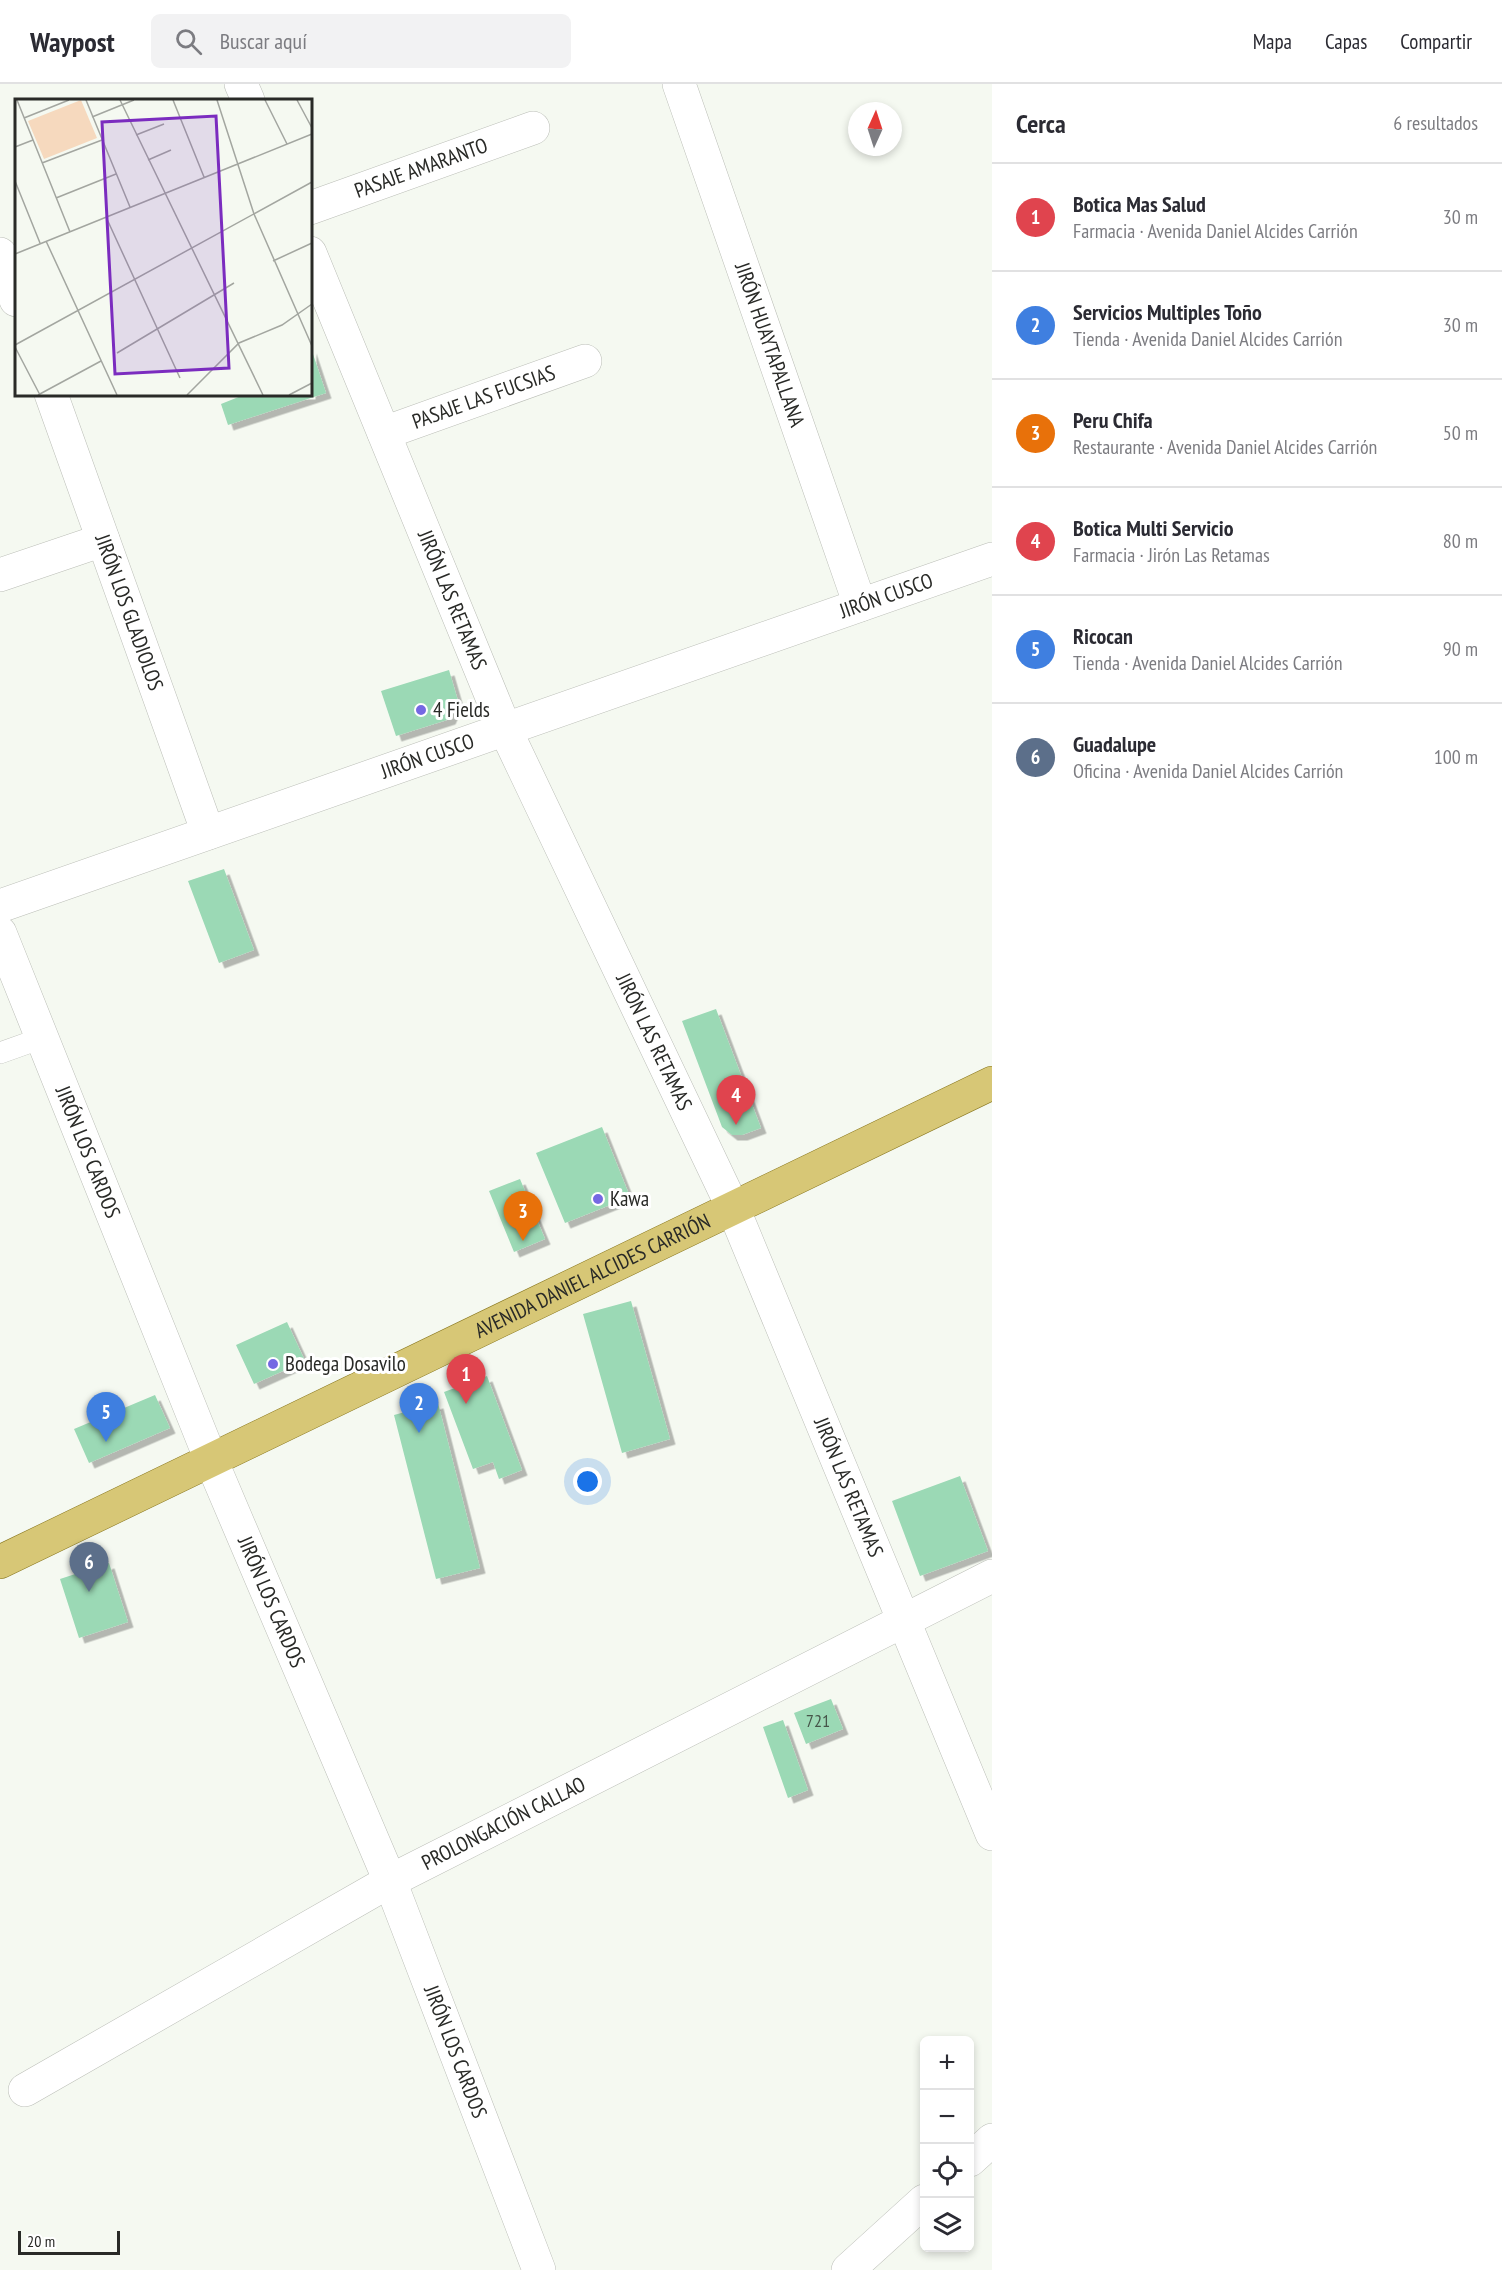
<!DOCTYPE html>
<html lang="es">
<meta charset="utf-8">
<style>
:root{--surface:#fff;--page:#f2f2f3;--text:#2b2b33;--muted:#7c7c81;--line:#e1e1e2;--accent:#7568e3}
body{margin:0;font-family:"PT Sans Narrow",sans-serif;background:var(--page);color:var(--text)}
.controls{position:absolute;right:18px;bottom:18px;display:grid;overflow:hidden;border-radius:9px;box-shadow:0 3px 9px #0003}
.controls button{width:54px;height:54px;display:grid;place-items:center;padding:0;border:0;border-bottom:2px solid var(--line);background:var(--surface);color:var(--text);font:30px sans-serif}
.compass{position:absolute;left:848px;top:18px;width:54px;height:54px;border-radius:50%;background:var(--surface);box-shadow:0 3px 9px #0003;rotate:3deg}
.scale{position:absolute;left:18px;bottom:15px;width:102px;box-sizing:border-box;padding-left:6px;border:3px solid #292a27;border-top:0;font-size:16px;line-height:21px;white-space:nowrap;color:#292a27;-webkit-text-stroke:4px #fff;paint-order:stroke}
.you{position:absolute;left:588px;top:1398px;width:21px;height:21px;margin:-15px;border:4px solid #fff;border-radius:50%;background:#1a73e8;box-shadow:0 0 0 9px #1a73e833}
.badge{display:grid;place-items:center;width:39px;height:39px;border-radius:50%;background:var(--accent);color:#fff;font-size:20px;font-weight:700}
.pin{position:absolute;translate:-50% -50px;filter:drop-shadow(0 2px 3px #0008)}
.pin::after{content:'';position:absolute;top:32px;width:21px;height:18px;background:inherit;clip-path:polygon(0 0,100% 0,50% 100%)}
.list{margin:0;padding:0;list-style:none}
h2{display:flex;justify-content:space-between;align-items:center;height:78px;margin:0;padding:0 24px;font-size:26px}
h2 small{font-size:20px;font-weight:400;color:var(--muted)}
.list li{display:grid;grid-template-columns:39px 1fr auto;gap:18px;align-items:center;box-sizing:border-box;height:108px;padding:0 24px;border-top:2px solid var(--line)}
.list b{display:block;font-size:22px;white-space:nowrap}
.list p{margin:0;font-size:20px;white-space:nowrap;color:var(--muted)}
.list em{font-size:20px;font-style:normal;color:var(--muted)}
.icon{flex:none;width:33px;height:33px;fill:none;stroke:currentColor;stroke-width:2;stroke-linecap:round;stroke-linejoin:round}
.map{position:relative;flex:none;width:992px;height:2186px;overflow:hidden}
header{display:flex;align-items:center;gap:36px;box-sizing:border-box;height:84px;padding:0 30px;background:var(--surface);border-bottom:2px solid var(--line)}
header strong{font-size:28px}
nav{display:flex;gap:33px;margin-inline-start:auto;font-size:21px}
.search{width:420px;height:54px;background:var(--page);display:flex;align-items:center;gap:15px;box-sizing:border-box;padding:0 21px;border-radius:9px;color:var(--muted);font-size:22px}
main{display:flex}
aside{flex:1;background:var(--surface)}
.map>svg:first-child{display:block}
.building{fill:#9bd9b5;filter:url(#shadow)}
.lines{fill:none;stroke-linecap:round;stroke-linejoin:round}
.service-casing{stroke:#bbbeb7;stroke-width:22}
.minor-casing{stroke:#bbbeb7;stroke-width:34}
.primary-casing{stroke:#89771f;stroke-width:34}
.service{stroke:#fff;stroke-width:21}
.minor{stroke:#fff;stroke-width:33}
.primary{stroke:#d7c776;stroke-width:33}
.poi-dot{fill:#7568e3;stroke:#fff;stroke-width:2}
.labels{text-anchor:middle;stroke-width:6;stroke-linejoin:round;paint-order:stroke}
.number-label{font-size:18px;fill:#46564a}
.street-label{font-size:21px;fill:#292a27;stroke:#fff}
.poi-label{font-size:21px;fill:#292a27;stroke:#fff;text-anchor:start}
.inset-road{fill:none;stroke:#a3a6a0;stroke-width:1.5}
.view{fill:#7b2cbf;fill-opacity:0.15;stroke:#7b2cbf;stroke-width:3}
.inset-edge{fill:none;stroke:#292a27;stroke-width:3}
</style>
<header>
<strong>Waypost</strong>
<div class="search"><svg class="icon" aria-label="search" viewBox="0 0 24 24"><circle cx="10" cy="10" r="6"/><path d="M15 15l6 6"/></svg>Buscar aquí</div>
<nav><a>Mapa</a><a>Capas</a><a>Compartir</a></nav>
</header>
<main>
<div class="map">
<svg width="992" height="2186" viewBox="0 0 992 2186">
<defs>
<filter id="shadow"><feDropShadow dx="5.5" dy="5.5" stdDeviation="0" flood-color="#0004"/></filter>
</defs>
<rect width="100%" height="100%" fill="#f5f9f1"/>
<path class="building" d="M311,264L326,309L228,341L221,320L246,310H310Z
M449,586L458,617L450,635L396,652L381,607Z
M224,785L254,866L219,879L188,797Z
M716,925L761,1044L742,1051H732L722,1043L682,937Z
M602,1043L630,1113L565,1139L536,1069Z
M520,1095L545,1155L514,1168L489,1107Z
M631,1217L670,1355L622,1369L583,1230Z
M287,1238L305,1277L254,1300L236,1261Z
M487,1292L522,1386L499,1395L493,1378L473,1385L444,1308Z
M155,1311L170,1344L89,1379L74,1345Z
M438,1319L480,1484L436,1495L394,1331Z
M960,1392L988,1467L920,1492L892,1417Z
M109,1479L128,1538L79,1554L60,1495Z
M831,1615L843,1645L806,1660L794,1629Z
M783,1636L808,1706L788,1714L763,1643Z"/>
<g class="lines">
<g class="service-casing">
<path id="service" d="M0,969L42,954"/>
</g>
<g class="minor-casing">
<g id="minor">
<path d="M241,0L248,16"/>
<path id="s1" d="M679,0L860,521"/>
<path id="s2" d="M310,124L533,44"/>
<path id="s3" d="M310,169L505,645L733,1124L992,1750"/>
<path d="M0,170L16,216"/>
<path id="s4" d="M51,310L208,749"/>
<path id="s5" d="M384,349L585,277"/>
<path d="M0,491L103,456"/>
<path id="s6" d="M0,822L992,475"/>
<path id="s7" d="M0,849L211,1376L390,1797L539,2186"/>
<path id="s8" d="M25,2006L390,1797L992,1492"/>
<path d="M970,2076L992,2056"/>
<path d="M848,2186L924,2117"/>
</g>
</g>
<g class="primary-casing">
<g id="primary">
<path id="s9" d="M0,1478L992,999"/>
</g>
</g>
<use href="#service" class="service"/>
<use href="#minor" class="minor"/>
<use href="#primary" class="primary"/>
</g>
<g class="poi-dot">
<circle cx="421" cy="626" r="6"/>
<circle cx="598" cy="1115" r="6"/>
<circle cx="273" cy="1280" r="6"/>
</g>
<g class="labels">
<g class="number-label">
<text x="818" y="1643">721</text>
</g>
<g class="street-label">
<text dy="7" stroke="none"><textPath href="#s2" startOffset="118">PASAJE AMARANTO</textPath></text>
<text dy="7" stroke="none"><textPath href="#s1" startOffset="276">JIRÓN HUAYTAPALLANA</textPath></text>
<text dy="7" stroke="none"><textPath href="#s5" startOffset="106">PASAJE LAS FUCSIAS</textPath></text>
<text dy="7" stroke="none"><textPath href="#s6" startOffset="939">JIRÓN CUSCO</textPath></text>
<text dy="7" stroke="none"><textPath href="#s3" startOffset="375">JIRÓN LAS RETAMAS</textPath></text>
<text dy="7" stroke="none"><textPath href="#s4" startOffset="232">JIRÓN LOS GLADIOLOS</textPath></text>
<text dy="7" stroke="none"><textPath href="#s6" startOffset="453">JIRÓN CUSCO</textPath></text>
<text dy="7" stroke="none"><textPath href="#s3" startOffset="861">JIRÓN LAS RETAMAS</textPath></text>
<text dy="7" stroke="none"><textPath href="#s7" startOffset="236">JIRÓN LOS CARDOS</textPath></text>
<text dy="7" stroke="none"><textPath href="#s9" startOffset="658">AVENIDA DANIEL ALCIDES CARRIÓN</textPath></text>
<text dy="7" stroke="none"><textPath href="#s3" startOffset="1347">JIRÓN LAS RETAMAS</textPath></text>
<text dy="7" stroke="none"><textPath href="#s7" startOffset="722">JIRÓN LOS CARDOS</textPath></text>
<text dy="7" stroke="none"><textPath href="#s8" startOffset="548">PROLONGACIÓN CALLAO</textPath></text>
<text dy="7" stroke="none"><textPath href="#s7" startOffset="1208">JIRÓN LOS CARDOS</textPath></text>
</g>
<g class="poi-label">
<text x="433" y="633">4 Fields</text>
<text x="610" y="1122">Kawa</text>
<text x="285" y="1287">Bodega Dosavilo</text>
</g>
</g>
<g transform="translate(15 15)">
<rect width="297" height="297" fill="#f5f9f1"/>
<path d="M66,1L82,39L29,60L13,22Z" fill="#f6d9be"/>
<path class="inset-road" d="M2,1L55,133M71,1L115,108M105,1L248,296M158,1L189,78M202,1L239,115L297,247M250,1L272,45M282,1L297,29M77,18L119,1M9,19L54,1M121,36L149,25M0,48L18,41M133,61L156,51M27,64L87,41M0,82L25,144M41,99L101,75M91,118L165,279M31,142L102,296M0,155L297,35M258,162L297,144M0,246L297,83M0,248L25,296M102,254L219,184M23,296L86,262M172,296L224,244L267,226L297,205M274,296L297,284"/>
<path class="view" d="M201,17L214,269L100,275L87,23Z"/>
<rect width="297" height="297" class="inset-edge"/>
</g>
</svg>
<div class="controls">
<button>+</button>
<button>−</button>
<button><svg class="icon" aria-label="locate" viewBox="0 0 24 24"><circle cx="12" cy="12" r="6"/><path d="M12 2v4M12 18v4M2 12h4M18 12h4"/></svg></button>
<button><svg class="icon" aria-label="layers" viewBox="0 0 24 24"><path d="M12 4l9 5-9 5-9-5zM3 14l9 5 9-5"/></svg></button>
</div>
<svg class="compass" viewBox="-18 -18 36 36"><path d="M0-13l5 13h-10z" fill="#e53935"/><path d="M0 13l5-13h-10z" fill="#7c7c81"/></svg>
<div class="scale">20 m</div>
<div class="you"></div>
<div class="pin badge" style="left:466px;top:1320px;background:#e0444e">1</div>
<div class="pin badge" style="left:419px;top:1349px;background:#3f7fe0">2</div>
<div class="pin badge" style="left:523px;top:1157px;background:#e8710a">3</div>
<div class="pin badge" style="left:736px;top:1041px;background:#e0444e">4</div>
<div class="pin badge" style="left:106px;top:1358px;background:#3f7fe0">5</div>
<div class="pin badge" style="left:89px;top:1508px;background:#5c6f8a">6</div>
</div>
<aside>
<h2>Cerca<small>6 resultados</small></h2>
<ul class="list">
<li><span class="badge" style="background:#e0444e">1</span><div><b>Botica Mas Salud</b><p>Farmacia · Avenida Daniel Alcides Carrión</p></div><em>30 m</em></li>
<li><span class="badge" style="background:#3f7fe0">2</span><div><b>Servicios Multiples Toño</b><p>Tienda · Avenida Daniel Alcides Carrión</p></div><em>30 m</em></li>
<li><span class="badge" style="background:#e8710a">3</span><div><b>Peru Chifa</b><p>Restaurante · Avenida Daniel Alcides Carrión</p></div><em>50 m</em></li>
<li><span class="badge" style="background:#e0444e">4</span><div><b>Botica Multi Servicio</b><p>Farmacia · Jirón Las Retamas</p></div><em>80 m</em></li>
<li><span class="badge" style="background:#3f7fe0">5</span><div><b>Ricocan</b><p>Tienda · Avenida Daniel Alcides Carrión</p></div><em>90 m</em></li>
<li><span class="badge" style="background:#5c6f8a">6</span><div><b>Guadalupe</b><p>Oficina · Avenida Daniel Alcides Carrión</p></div><em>100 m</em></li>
</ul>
</aside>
</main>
